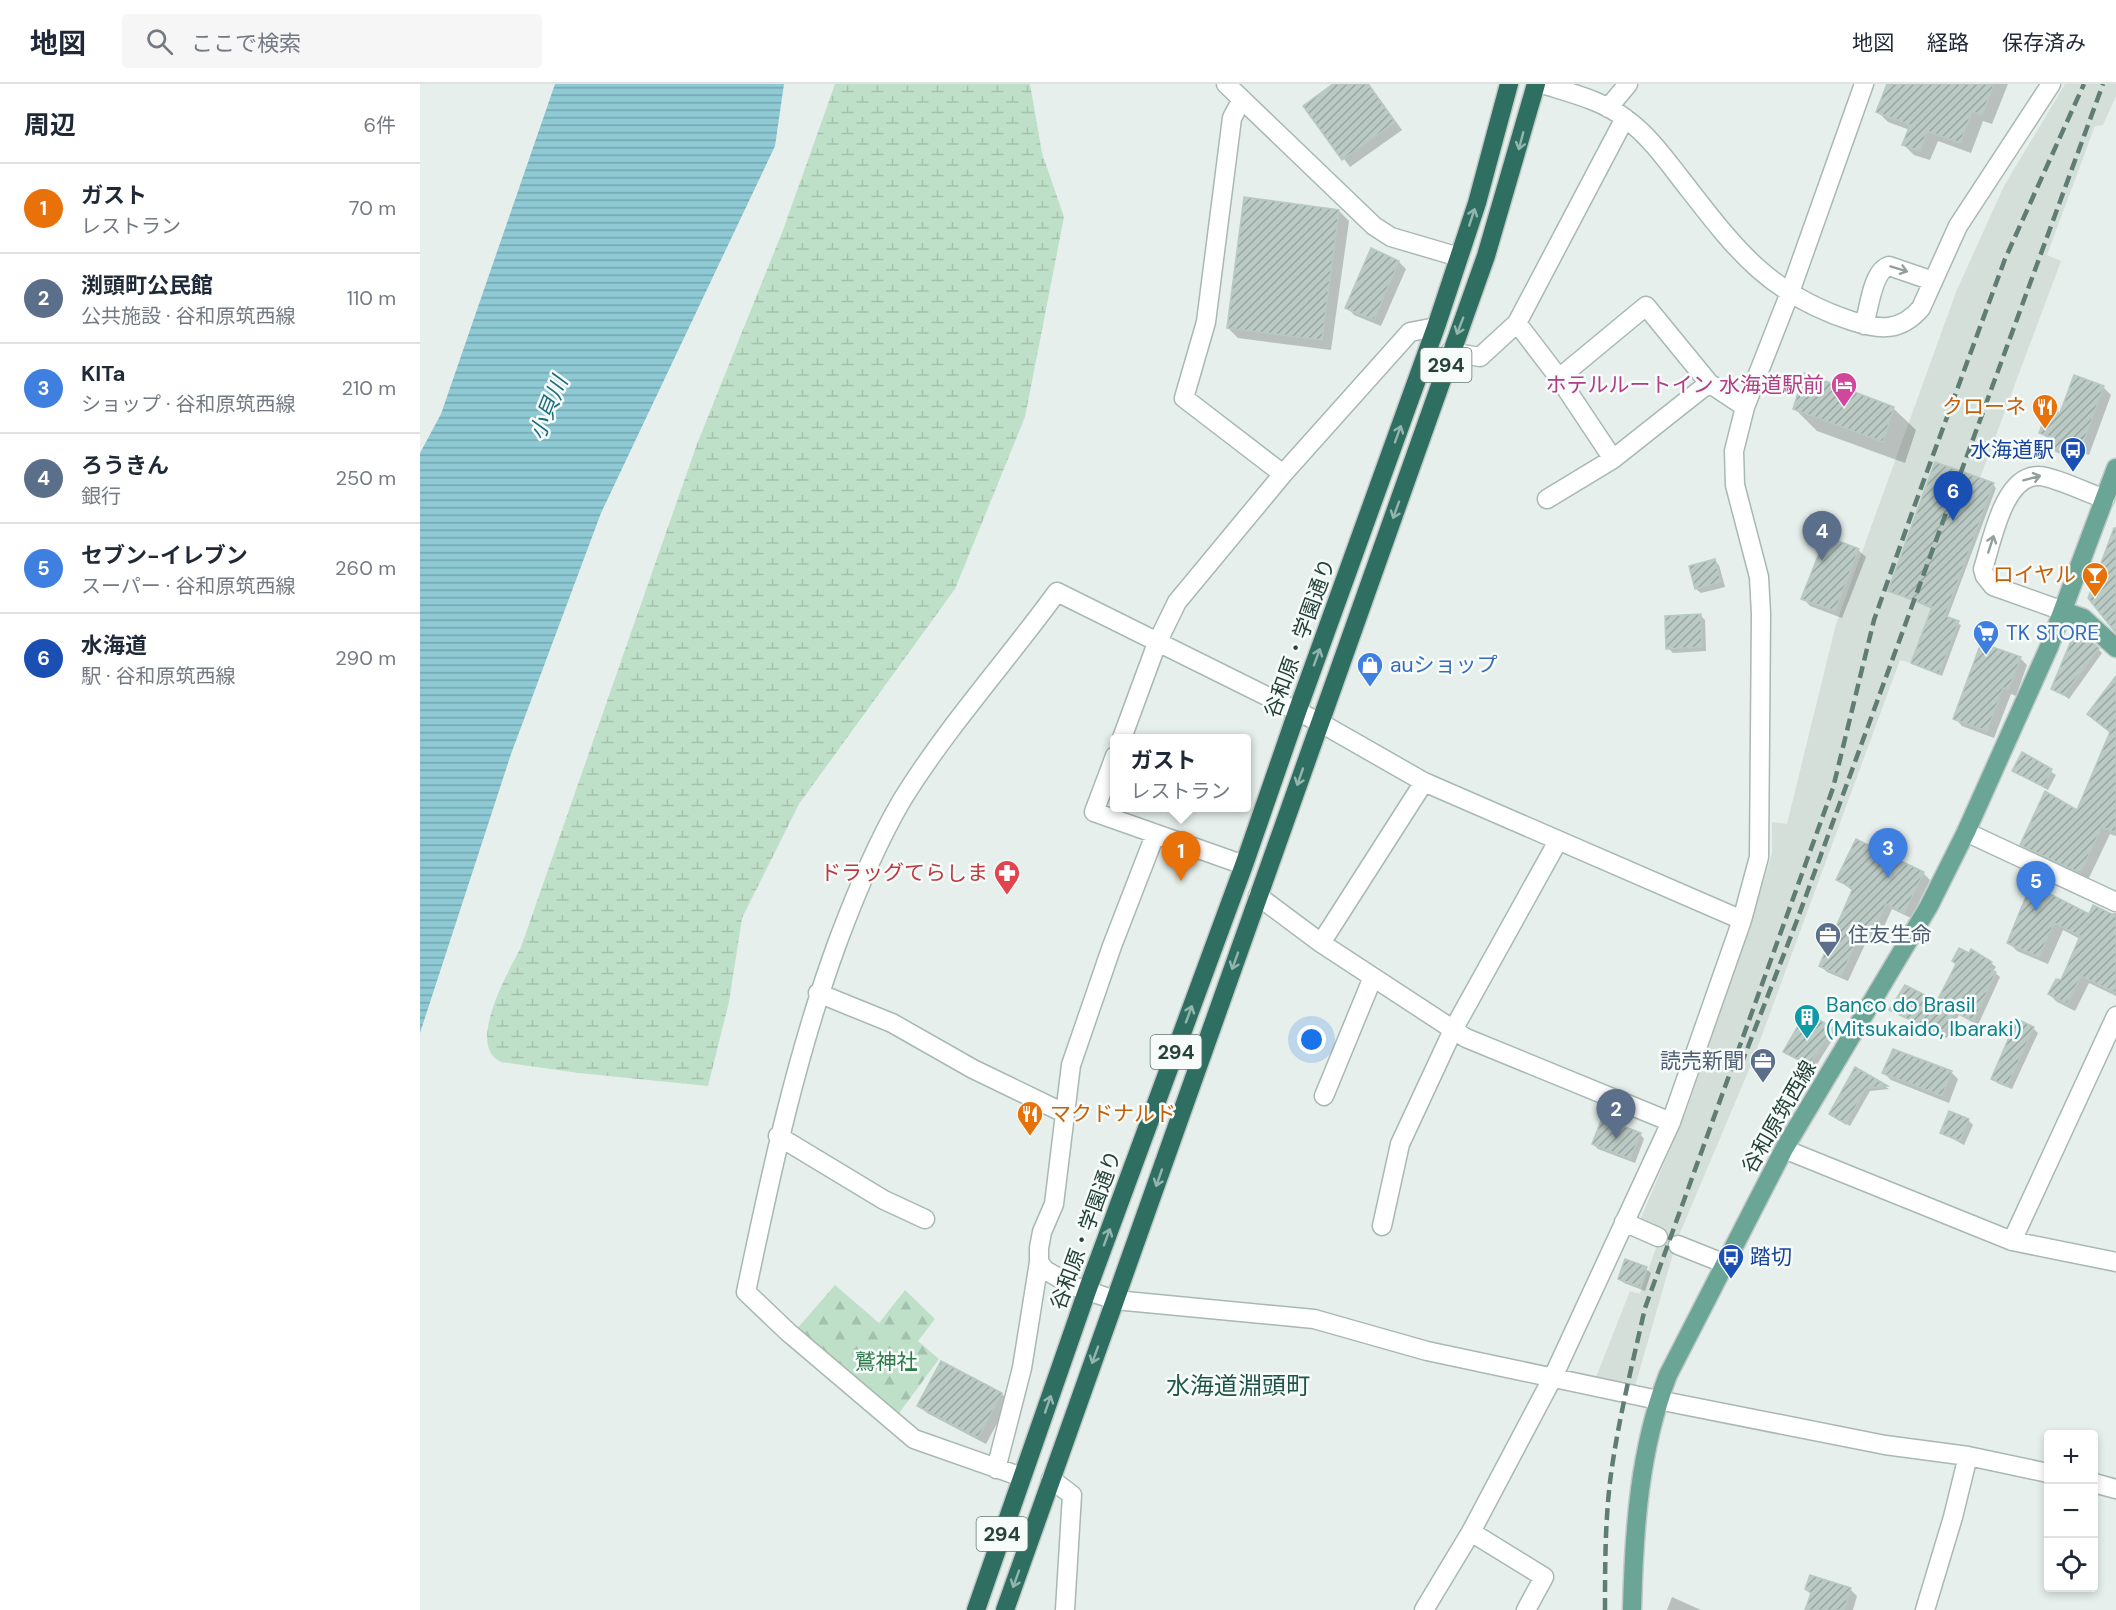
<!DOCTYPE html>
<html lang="ja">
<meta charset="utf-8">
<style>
:root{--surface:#fff;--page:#f6f6f7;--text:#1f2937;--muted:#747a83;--line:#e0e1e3;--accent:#db2777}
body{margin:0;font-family:"DM Sans","Noto Sans JP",sans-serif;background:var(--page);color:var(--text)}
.controls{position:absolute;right:18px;bottom:18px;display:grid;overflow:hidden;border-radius:6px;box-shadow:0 3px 9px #0003}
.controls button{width:54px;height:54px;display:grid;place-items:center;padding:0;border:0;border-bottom:2px solid var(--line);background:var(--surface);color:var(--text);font:30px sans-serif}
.you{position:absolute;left:892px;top:956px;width:21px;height:21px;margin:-15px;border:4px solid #fff;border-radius:50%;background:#1a73e8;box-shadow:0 0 0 9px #1a73e833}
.badge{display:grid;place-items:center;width:39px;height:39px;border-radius:50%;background:var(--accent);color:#fff;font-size:20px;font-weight:700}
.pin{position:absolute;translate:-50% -50px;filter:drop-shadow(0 2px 3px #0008)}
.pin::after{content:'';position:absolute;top:32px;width:21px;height:18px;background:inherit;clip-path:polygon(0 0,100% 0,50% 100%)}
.popup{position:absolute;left:690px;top:650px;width:141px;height:78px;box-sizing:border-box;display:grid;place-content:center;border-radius:6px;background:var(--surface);filter:drop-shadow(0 2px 4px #0005);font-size:20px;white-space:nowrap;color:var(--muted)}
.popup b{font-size:22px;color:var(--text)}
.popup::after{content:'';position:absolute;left:50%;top:100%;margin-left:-12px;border:12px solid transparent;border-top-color:var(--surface)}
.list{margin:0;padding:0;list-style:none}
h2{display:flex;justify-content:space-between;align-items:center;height:78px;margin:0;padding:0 24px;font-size:26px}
h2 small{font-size:20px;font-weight:400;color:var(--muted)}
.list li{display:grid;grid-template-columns:39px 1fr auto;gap:18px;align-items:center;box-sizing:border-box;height:90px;padding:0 24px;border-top:2px solid var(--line)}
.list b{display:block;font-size:22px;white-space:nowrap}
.list p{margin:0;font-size:20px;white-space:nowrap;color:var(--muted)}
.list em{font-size:20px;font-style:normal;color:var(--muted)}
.icon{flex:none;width:33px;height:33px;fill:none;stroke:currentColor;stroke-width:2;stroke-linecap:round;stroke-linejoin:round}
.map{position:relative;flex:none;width:1696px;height:1526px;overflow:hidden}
header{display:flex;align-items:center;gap:36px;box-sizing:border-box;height:84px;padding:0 30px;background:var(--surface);border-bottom:2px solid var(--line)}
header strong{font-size:28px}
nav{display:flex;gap:33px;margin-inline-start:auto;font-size:21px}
.search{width:420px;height:54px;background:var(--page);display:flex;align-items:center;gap:15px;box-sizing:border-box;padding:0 21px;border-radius:6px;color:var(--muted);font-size:22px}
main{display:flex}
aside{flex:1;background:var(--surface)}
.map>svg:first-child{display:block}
.built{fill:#d4dfda}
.forest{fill:url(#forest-firs)}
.wetland{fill:url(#wetland-marsh)}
.water{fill:url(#water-rules)}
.shadow{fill:#0003}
.building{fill:url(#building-hatch);stroke:#b8c9c2;stroke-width:1.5}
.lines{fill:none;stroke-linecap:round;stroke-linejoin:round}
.minor-casing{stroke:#a8b8b2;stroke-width:21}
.major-casing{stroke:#c2cac8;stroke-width:21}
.highway-casing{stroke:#c2cac8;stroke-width:21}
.minor{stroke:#fff;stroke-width:18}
.major{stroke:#6aa596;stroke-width:18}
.highway{stroke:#2f6f62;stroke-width:18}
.rail{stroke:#5f7d75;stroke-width:4.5;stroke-dasharray:12 6;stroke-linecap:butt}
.oneway{stroke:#93b5ae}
.oneway2{stroke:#92a09c}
.labels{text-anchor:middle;stroke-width:5;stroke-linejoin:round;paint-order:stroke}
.shield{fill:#f7fbf9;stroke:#637a73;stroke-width:1.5}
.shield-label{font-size:20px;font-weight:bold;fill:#24423a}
.hotel-label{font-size:21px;fill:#b23c85;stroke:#f7fbf9;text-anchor:end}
.food-label{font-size:21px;fill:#c56008;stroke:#f7fbf9;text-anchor:end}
.transit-label{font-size:21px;fill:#164399;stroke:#f7fbf9;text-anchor:end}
.shop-label{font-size:21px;fill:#366cbe;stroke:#f7fbf9;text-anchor:start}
.street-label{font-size:21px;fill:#24423a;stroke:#f7fbf9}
.health-label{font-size:21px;fill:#be3a42;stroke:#f7fbf9;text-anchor:end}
.service-label{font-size:21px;fill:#4e5e75;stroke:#f7fbf9;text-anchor:start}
.culture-label{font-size:21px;fill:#0d838f;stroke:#f7fbf9;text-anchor:start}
.park-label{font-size:21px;fill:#2d7a4b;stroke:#f7fbf9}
.water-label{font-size:22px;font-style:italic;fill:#1c6f80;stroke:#f7fbf9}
.quarter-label{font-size:24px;fill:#1f5548;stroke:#f7fbf9}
</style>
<header>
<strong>地図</strong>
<div class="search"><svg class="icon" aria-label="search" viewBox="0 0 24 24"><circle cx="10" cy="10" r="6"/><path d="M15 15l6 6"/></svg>ここで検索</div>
<nav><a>地図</a><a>経路</a><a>保存済み</a></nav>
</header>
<main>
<aside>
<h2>周辺<small>6件</small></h2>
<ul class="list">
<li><span class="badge" style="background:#e8710a">1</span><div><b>ガスト</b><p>レストラン</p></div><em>70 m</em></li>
<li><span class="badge" style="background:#5c6f8a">2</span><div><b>渕頭町公民館</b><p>公共施設 · 谷和原筑西線</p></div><em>110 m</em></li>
<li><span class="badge" style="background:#3f7fe0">3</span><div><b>KITa</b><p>ショップ · 谷和原筑西線</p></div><em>210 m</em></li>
<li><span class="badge" style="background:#5c6f8a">4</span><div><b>ろうきん</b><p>銀行</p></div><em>250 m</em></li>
<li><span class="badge" style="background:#3f7fe0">5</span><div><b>セブン-イレブン</b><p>スーパー · 谷和原筑西線</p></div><em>260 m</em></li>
<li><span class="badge" style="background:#1a4fb4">6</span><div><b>水海道</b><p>駅 · 谷和原筑西線</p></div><em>290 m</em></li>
</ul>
</aside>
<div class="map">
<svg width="1696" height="1526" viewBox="0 0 1696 1526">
<defs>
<pattern id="forest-firs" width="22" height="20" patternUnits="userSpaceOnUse" patternTransform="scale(1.5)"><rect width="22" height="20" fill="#bfe0c8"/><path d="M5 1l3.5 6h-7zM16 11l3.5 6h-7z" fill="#a4c1ad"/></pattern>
<pattern id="wetland-marsh" width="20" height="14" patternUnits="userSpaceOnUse" patternTransform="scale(1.5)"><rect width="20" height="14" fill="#bfe0c8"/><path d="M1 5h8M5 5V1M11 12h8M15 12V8" fill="none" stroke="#a4c1ad"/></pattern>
<pattern id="water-rules" width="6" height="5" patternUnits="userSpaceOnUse" patternTransform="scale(1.5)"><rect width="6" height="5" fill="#8ec9d4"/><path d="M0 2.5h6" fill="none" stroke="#74a5ad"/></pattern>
<pattern id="building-hatch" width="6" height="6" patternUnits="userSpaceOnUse" patternTransform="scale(1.5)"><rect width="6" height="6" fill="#bbcac4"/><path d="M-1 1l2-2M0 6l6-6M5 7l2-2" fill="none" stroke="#98a6a0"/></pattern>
</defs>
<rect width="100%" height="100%" fill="#e6efeb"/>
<path class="built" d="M1645,0H1696V12L1683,41L1675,42L1627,171L1641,177L1491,579L1480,576L1331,981L1257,1156L1215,1302L1176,1293L1210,1207L1220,1210L1238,1158L1220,1136L1266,1028L1331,839L1352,769V738L1367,740L1416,540L1536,208L1584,102Z"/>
<path class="forest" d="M415,1201L459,1239L485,1206L515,1235L498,1257L519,1275L477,1332L375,1247Z"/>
<path class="wetland" d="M415,0H610L622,69L644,133L605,333L535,505L379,720L322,834L309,918L288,1002L159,989L81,978C45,962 89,887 101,863L277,360L363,146Z"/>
<path class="water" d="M135,0H364L355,62L181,429L91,670L0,949V369L21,330Z"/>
<path class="shadow" d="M916,0H949L982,46L930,83L885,22Z
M1468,0H1588L1572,40L1563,37L1551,69L1518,57L1510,76L1494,71L1484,61L1490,46L1468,38L1458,28Z
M919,127L929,137L911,266L818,254L808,244Z
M979,178L986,185L961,242L934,231L927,223Z
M1655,293L1684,304L1691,311L1669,371L1651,364L1648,373L1636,368L1629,361L1631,357L1621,349L1640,331Z
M1473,324L1496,346L1485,379L1397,347L1375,325Z
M1573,401L1576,404L1527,535L1541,541L1522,592L1492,579L1513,525L1470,507Z
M1438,466L1446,473L1422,534L1390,522L1383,514Z
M1294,477L1299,481L1305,503L1281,509L1276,505Z
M1280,531L1285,536L1286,567L1253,569L1248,564Z
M1678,565L1682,569L1649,615L1633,604Z
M1600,574L1607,581L1596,612L1591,610L1574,654L1542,642L1535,634Z
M1696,594V752L1690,750L1668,796L1609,768L1601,760L1658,729L1692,650L1669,630Z
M1602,670L1636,691L1628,706L1594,687Z
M1437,757L1503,789L1510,796L1491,834L1472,825L1456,860L1447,856L1428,897L1407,888L1401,882L1433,807L1418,796Z
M1612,802L1670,832L1696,829V912L1669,899L1655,927L1637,918L1629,910L1642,898L1660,855L1643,846L1628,880L1597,867L1589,859Z
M1552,867L1571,879L1576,883L1573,887L1580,893L1558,941L1539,931L1527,954L1471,926L1517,919Z
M1613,944L1618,949L1592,1005L1577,999L1573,994Z
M1412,945L1416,950L1394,985L1365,967Z
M1436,985L1469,1005L1450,1007L1430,1042L1411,1030Z
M1531,988L1538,995L1529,1019L1471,996L1464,989Z
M1548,1036L1553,1041L1544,1061L1522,1049Z
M1220,1050L1224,1055L1215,1079L1178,1065L1173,1060Z
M1226,1185L1231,1189L1225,1207L1204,1199L1199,1195Z
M522,1279L582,1310L589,1317L566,1360L507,1329L499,1321Z
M1430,1505L1437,1512L1433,1526H1387L1392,1510Z
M1252,1513L1281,1526H1247Z"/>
<path class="building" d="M913,0H948L975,38L922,76L883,22Z
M1467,0H1574L1562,31L1552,28L1540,59L1507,47L1500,67L1482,61L1490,41L1456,28Z
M824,113L919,126L902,256L807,244Z
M951,164L979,177L954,236L925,224Z
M1384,289L1474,323L1463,358L1373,325Z
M1654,291L1684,302L1661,365L1644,358L1641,367L1627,362L1631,353L1619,349L1628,325L1640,329Z
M1515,378L1574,399L1525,532L1539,537L1519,590L1491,579L1512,523L1468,507Z
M1694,444H1696V549L1668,514Z
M1406,452L1439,465L1415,527L1381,515Z
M1295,475L1301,498L1275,505L1269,482Z
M1281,530L1282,563L1246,565L1245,532Z
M1656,545L1679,564L1644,611L1631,605Z
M1561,559L1601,573L1588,606L1583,604L1567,647L1533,635Z
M1696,592V749L1682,743L1660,789L1600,761L1625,707L1657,726L1690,648L1667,630Z
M1602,668L1632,685L1624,703L1592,687Z
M1436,755L1504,788L1484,829L1466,820L1450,855L1440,850L1421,892L1399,882L1433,804L1416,796Z
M1611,800L1669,830L1673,821L1696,832V909L1661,892L1647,920L1628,910L1636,895L1641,896L1660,852L1634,839L1619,873L1587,859Z
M1539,864L1549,869L1551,865L1572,878L1568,884L1576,888L1554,937L1535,928L1522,951L1469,926L1485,901L1517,917L1536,880L1532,877Z
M1386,928L1413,944L1389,981L1363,968Z
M1597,935L1614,943L1587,1002L1571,995Z
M1473,965L1532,987L1522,1012L1462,989Z
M1435,983L1468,1002L1446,1004L1426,1040L1409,1030Z
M1529,1027L1549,1035L1540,1057L1520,1049Z
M1182,1034L1221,1049L1210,1075L1172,1060Z
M1205,1175L1227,1183L1220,1203L1198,1195Z
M521,1277L582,1309L558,1354L497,1322Z
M1390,1491L1431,1504L1424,1526H1385L1391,1509L1385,1505Z"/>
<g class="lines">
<g class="minor-casing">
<path id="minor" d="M806,0L954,142L971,153L1039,173
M1122,0C1150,9 1182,16 1206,35C1228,51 1244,73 1261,95C1314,163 1346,209 1432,237C1459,246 1481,248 1501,224L1538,142L1631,0
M822,15L812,34L786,238L764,314L863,390
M1188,24L1208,0
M1097,239L1139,294L1193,375
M1444,241C1449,226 1452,187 1469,182L1513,197
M1030,268L1060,273L1097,239L1205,34
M1139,294L1226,222L1289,299L1325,323
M1127,415L1193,375L1289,299
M1643,527L1573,502L1565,492L1563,485C1572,458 1583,391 1619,392C1632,392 1670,410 1685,415
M702,654L737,559L757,518L863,390L990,248L1016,243
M695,672L674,728L824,781
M1546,748L1696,818
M735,751L692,862L651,981L634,1120L622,1148L619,1164V1178L625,1186L653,1202L695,1216L894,1235L1007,1267L1238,1316L1465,1361L1548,1372L1628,1389
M838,812L901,859L1046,954L1251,1038
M901,859L1004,698
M398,909L472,939L553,985L644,1029
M904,1012L953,893
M358,1052L464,1116L505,1135
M1364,1065L1592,1157L1696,1178
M1204,1138L1238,1153
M962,1142L980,1060L1033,946L1138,757
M1592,1157L1696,932
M1258,1161L1303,1179
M576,1385L602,1284L619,1178
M602,1393L494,1355L368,1248L326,1208C351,1089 376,971 418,857C436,809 456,760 482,716C527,643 586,578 637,508L899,638L1004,698L1322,836
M631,1395L652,1411L645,1526
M1674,1399L1696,1405
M1051,1448L1124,1493L1106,1526
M1004,1526L1051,1448L1133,1293L1251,1038L1322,836L1339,773L1341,530L1339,493L1315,401L1314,367L1325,323L1369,211L1444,0
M1505,1526L1533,1433L1548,1372"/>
</g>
<g class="major-casing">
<path id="major" d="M1643,527L1663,534L1696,564
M1212,1526C1214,1446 1219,1366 1248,1291L1364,1065L1509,822L1546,748L1629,563L1696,384"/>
</g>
<g class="highway-casing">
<path id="highway" d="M556,1526L667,1207L824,781L877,628L1016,243L1057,119L1089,0
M585,1526L1066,172L1116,0"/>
</g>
<use href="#minor" class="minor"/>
<use href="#major" class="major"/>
<use href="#highway" class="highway"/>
<path class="rail" d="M1321,981L1376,839L1683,0
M1185,1526C1185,1479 1185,1430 1192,1383C1200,1329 1213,1277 1225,1224L1413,704L1454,536L1494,423L1585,175L1664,0"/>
</g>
<defs><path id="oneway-shaft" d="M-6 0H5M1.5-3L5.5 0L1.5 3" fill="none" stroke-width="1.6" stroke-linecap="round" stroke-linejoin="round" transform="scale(1.5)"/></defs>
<g class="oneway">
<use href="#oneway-shaft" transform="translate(1101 57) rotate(105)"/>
<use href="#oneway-shaft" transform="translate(1052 133) rotate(-72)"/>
<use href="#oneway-shaft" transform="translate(1040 242) rotate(111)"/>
<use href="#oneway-shaft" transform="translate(978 350) rotate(-70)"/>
<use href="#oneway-shaft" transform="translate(976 426) rotate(110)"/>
<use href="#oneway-shaft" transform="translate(897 573) rotate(-70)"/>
<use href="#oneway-shaft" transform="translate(880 693) rotate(109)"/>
<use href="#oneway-shaft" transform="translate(815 877) rotate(110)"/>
<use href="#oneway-shaft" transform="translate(769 930) rotate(-70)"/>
<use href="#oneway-shaft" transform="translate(739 1094) rotate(109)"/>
<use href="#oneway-shaft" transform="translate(687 1153) rotate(-70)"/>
<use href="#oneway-shaft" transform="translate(675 1271) rotate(110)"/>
<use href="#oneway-shaft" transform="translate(628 1320) rotate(-71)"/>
<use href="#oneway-shaft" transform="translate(596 1495) rotate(110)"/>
</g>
<g class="oneway2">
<use href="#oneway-shaft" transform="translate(1479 185) rotate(17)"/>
<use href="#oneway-shaft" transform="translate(1612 394) rotate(-15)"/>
<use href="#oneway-shaft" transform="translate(1571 460) rotate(-72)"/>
</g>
<defs>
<g id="hotel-pin" transform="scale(1.35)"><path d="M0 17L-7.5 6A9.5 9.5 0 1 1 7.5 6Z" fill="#d1479c" stroke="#f7fbf9"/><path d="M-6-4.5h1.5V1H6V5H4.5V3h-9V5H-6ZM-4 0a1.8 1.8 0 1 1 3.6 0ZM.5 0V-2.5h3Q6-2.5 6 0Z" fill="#fff"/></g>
<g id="restaurant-pin" transform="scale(1.35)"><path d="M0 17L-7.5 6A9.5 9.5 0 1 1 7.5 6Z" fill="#e8710a" stroke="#f7fbf9"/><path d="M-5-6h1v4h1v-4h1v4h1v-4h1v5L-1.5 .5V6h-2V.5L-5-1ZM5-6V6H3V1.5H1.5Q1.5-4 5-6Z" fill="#fff"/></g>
<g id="bus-pin" transform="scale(1.35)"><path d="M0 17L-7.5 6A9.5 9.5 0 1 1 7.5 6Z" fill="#1a4fb4" stroke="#f7fbf9"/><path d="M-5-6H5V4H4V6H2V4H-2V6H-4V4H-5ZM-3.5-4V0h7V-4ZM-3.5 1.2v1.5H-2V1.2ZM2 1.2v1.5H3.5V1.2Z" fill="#fff"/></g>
<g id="bar-pin" transform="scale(1.35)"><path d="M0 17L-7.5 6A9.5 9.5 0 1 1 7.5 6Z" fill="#e8710a" stroke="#f7fbf9"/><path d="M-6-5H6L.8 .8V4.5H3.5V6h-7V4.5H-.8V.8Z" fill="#fff"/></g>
<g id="supermarket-pin" transform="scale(1.35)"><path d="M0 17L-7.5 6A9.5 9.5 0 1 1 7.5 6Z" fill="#3f7fe0" stroke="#f7fbf9"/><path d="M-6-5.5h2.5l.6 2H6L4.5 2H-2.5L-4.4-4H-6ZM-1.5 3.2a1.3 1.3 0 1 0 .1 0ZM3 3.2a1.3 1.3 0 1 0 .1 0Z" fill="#fff"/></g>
<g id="shop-pin" transform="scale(1.35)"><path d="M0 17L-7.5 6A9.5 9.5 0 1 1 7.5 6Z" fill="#3f7fe0" stroke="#f7fbf9"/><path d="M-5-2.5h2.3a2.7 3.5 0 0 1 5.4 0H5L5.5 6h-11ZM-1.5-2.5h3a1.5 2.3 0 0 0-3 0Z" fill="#fff"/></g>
<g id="pharmacy-pin" transform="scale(1.35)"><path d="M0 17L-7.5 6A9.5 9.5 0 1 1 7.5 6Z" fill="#e0444e" stroke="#f7fbf9"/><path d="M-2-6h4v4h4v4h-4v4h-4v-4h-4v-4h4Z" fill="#fff"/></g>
<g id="office-pin" transform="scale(1.35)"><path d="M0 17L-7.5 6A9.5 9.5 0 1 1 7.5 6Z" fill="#5c6f8a" stroke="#f7fbf9"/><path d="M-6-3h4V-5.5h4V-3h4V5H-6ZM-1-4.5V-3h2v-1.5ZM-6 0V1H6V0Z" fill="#fff"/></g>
<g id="building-pin" transform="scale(1.35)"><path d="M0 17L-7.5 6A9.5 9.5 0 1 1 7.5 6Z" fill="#0f9aa8" stroke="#f7fbf9"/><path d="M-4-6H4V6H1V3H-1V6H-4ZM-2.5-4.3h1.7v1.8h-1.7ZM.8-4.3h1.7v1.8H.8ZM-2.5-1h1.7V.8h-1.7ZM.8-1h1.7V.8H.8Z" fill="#fff"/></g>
</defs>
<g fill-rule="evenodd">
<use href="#hotel-pin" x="1424" y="301"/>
<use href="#restaurant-pin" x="1625" y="323"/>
<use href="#bus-pin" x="1653" y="366"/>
<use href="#bar-pin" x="1675" y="491"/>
<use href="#supermarket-pin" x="1566" y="549"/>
<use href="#shop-pin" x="950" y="581"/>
<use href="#pharmacy-pin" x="587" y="789"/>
<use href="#office-pin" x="1408" y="851"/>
<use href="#building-pin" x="1387" y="933"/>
<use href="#office-pin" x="1343" y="977"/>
<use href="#restaurant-pin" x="610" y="1030"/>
<use href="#bus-pin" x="1311" y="1173"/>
</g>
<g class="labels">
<g class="shield">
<rect x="1000.5" y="264" width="51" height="34" rx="4.5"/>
<rect x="730.5" y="951" width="51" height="34" rx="4.5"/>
<rect x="556.5" y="1433" width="51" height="34" rx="4.5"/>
</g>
<g class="shield-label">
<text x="1026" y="288">294</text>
<text x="756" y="975">294</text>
<text x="582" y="1457">294</text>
</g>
<g class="hotel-label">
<text x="1404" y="308">ホテルルートイン 水海道駅前</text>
</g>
<g class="food-label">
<text x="1606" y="330">クローネ</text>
<text x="1656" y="498">ロイヤル</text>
<text x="630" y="1037" text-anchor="start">マクドナルド</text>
</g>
<g class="transit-label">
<text x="1634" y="373">水海道駅</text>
<text x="1330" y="1180" text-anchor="start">踏切</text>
</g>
<g class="shop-label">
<text x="1586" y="556">TK STORE</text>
<text x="970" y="588">auショップ</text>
</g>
<g class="street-label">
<text transform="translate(880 554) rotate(-70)" y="7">谷和原・学園通り</text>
<text transform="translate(1359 1033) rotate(-60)" y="7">谷和原筑西線</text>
<text transform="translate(666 1146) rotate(-70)" y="7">谷和原・学園通り</text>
</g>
<g class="health-label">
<text x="568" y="796">ドラッグてらしま</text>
</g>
<g class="service-label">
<text x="1428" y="858">住友生命</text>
<text x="1324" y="984" text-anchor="end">読売新聞</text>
</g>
<g class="culture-label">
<text x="1406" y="928">Banco do Brasil<tspan x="1406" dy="24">(Mitsukaido, Ibaraki)</tspan></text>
</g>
<g class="park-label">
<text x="466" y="1285">鷲神社</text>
</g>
<g class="water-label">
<text transform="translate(128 324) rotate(-68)" y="8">小貝川</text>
</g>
<g class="quarter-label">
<text x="818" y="1310">水海道淵頭町</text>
</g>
</g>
</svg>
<div class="controls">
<button>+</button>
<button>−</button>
<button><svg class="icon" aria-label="locate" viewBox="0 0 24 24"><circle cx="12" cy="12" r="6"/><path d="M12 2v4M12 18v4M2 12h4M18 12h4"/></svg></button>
</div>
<div class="you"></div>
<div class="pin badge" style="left:761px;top:797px;background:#e8710a">1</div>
<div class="popup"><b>ガスト</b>レストラン</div>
<div class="pin badge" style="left:1196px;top:1055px;background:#5c6f8a">2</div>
<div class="pin badge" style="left:1468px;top:794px;background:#3f7fe0">3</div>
<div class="pin badge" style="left:1402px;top:477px;background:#5c6f8a">4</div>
<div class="pin badge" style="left:1616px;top:827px;background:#3f7fe0">5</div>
<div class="pin badge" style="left:1533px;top:437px;background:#1a4fb4">6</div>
</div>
</main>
